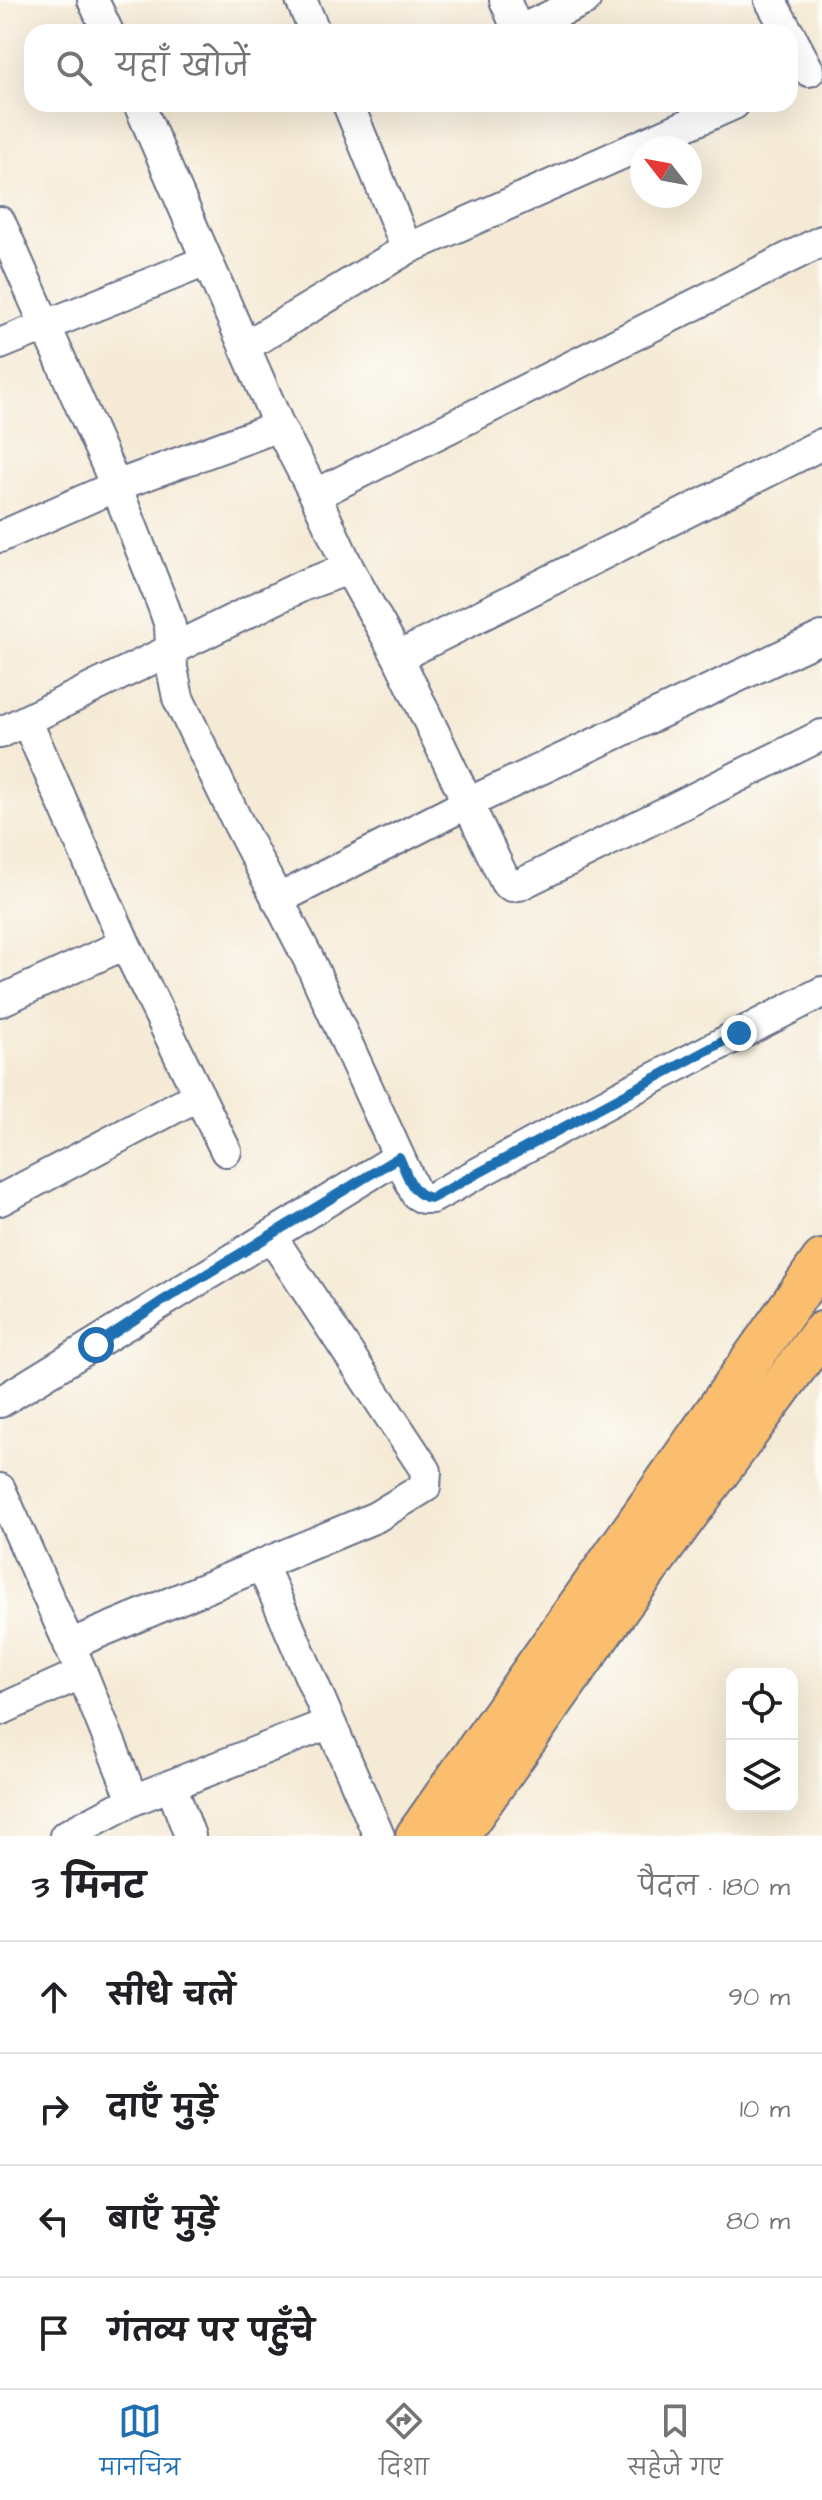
<!DOCTYPE html>
<html lang="hi">
<meta charset="utf-8">
<style>
:root{--surface:#fff;--page:#f2f2f2;--text:#202124;--muted:#757577;--line:#e0e0e0;--accent:#1f6fb2}
body{margin:0;font-family:"Architects Daughter","Playpen Sans Deva",sans-serif;background:var(--page);color:var(--text)}
.controls{position:absolute;right:24px;bottom:24px;display:grid;overflow:hidden;border-radius:16px;box-shadow:0 8px 32px #0002}
.controls button{width:72px;height:72px;display:grid;place-items:center;padding:0;border:0;border-bottom:2px solid var(--line);background:var(--surface);color:var(--text);font:40px sans-serif}
.compass{position:absolute;left:630px;top:136px;width:72px;height:72px;border-radius:50%;background:var(--surface);box-shadow:0 8px 32px #0002;rotate:301deg}
.stop{position:absolute;width:24px;height:24px;margin:-18px;border:6px solid #1f6fb2;border-radius:50%;background:#fff}
.stop.end{background:#1f6fb2;border-color:#fff;box-shadow:0 2px 8px #0008}
.list{margin:0;padding:0;list-style:none}
h2{display:flex;justify-content:space-between;align-items:center;height:104px;margin:0;padding:0 32px;font-size:34px}
h2 small{font-size:26px;font-weight:400;color:var(--muted)}
.list li{display:grid;grid-template-columns:52px 1fr auto;gap:24px;align-items:center;box-sizing:border-box;height:112px;padding:0 32px;border-top:2px solid var(--line)}
.list b{display:block;font-size:30px;white-space:nowrap}
.list em{font-size:26px;font-style:normal;color:var(--muted)}
.icon{flex:none;width:44px;height:44px;fill:none;stroke:currentColor;stroke-width:2;stroke-linecap:round;stroke-linejoin:round}
.map{position:relative;flex:none;width:822px;height:1836px;overflow:hidden}
.search{position:absolute;background:var(--surface);box-shadow:0 8px 32px #0002;left:24px;right:24px;top:24px;height:88px;display:flex;align-items:center;gap:20px;box-sizing:border-box;padding:0 28px;border-radius:24px;color:var(--muted);font-size:30px}
.sheet{height:552px;background:var(--surface)}
nav{display:flex;justify-content:space-around;align-items:center;box-sizing:border-box;height:112px;border-top:2px solid var(--line);background:var(--surface);font-size:22px;color:var(--muted)}
nav a{display:grid;justify-items:center;gap:4px}
nav .on{color:var(--accent)}
.map>svg:first-child{display:block}
.lines{fill:none;stroke-linecap:round;stroke-linejoin:round}
.minor-casing{stroke:#677088;stroke-width:34}
.major-casing{stroke:#677088;stroke-width:44}
.minor{stroke:#fff;stroke-width:30}
.major{stroke:#fbbe6e;stroke-width:40}
.route{stroke:#1f6fb2;stroke-width:10}
</style>
<div class="map">
<svg width="822" height="1836" viewBox="0 0 822 1836">
<rect width="100%" height="100%" fill="#fdfcf7"/>
<filter id="ink" filterUnits="userSpaceOnUse"><feTurbulence type="fractalNoise" baseFrequency=".0125" numOctaves="2"/><feDisplacementMap in="SourceGraphic" scale="16" xChannelSelector="R" yChannelSelector="G"/><feConvolveMatrix kernelMatrix="1 2 1 2 8 2 1 2 1" color-interpolation-filters="sRGB"/></filter>
<filter id="wash" filterUnits="userSpaceOnUse"><feTurbulence type="fractalNoise" baseFrequency=".006" numOctaves="4" result="noise"/><feDisplacementMap in="SourceGraphic" scale="32" xChannelSelector="R" yChannelSelector="G"/><feGaussianBlur stdDeviation="1.8" result="paint"/><feColorMatrix in="noise" values="0 0 0 0 0 0 0 0 0 0 0 0 0 0 0 0 0 1.4 0 .05"/><feComposite in="paint" operator="in"/></filter>
<g filter="url(#wash)">
<rect width="100%" height="100%" fill="#f5ead5"/>
</g>
<g filter="url(#ink)">
<g class="lines">
<g class="minor-casing">
<path id="minor" d="M93,0L108,32
M301,0L315,32
M505,0L518,31
M770,0L788,32
M516,32L585,0
M790,35L809,71
M139,104L279,426L315,495L349,569L398,657L506,883L512,886L519,885L822,735
M348,104L407,249
M0,222L116,486L164,608L170,626L172,668L178,698L237,821L308,958L416,1194L423,1198H432L633,1089L822,992
M0,344L206,261
M246,346L407,249L734,104
M315,495L822,241
M0,537L116,486L279,426
M398,657L822,444
M27,722L125,944L226,1151
M0,733L304,585L349,569
M277,900L468,803L822,637
M0,1001L125,944
M0,1200L199,1095
M0,1402L399,1157
M0,1489L82,1673L133,1800
M262,1565L379,1836
M69,1645L376,1517L425,1487L426,1471L271,1236
M0,1710L82,1673
M171,1785L190,1836
M65,1836L133,1800L330,1723"/>
</g>
<g class="major-casing">
<path id="major" d="M416,1836L822,1260
M458,1836L622,1604L822,1332"/>
</g>
<use href="#minor" class="minor"/>
<use href="#major" class="major"/>
</g>
</g>
<g class="lines" filter="url(#ink)">
<path class="route" d="M96,1345L164,1300L399,1157C407,1174 412,1197 432,1198L739,1033"/>
</g>
</svg>
<div class="controls">
<button><svg class="icon" aria-label="locate" viewBox="0 0 24 24"><circle cx="12" cy="12" r="6"/><path d="M12 2v4M12 18v4M2 12h4M18 12h4"/></svg></button>
<button><svg class="icon" aria-label="layers" viewBox="0 0 24 24"><path d="M12 4l9 5-9 5-9-5zM3 14l9 5 9-5"/></svg></button>
</div>
<svg class="compass" viewBox="-18 -18 36 36"><path d="M0-13l5 13h-10z" fill="#e53935"/><path d="M0 13l5-13h-10z" fill="#757577"/></svg>
<div class="stop" style="left:96px;top:1345px"></div>
<div class="stop end" style="left:739px;top:1033px"></div>
<div class="search"><svg class="icon" aria-label="search" viewBox="0 0 24 24"><circle cx="10" cy="10" r="6"/><path d="M15 15l6 6"/></svg>यहाँ खोजें</div>
</div>
<section class="sheet">
<h2>3 मिनट<small>पैदल · 180 m</small></h2>
<ul class="list">
<li><svg class="icon" aria-label="ahead" viewBox="0 0 24 24"><path d="M12 20V5M6 11l6-6 6 6"/></svg><div><b>सीधे चलें</b></div><em>90 m</em></li>
<li><svg class="icon" aria-label="right" viewBox="0 0 24 24"><path d="M7 20v-9h11M14 6l5 5-5 5"/></svg><div><b>दाएँ मुड़ें</b></div><em>10 m</em></li>
<li><svg class="icon" aria-label="left" viewBox="0 0 24 24"><path d="M17 20v-9H6M10 6l-5 5 5 5"/></svg><div><b>बाएँ मुड़ें</b></div><em>80 m</em></li>
<li><svg class="icon" aria-label="arrive" viewBox="0 0 24 24"><path d="M6 21V4h12l-3 4 3 4H6"/></svg><div><b>गंतव्य पर पहुँचे</b></div></li>
</ul>
</section>
<nav>
<a class="on"><svg class="icon" aria-label="map" viewBox="0 0 24 24"><path d="M3 6l6-2 6 2 6-2v14l-6 2-6-2-6 2zM9 4v14M15 6v14"/></svg>मानचित्र</a>
<a><svg class="icon" aria-label="directions" viewBox="0 0 24 24"><path d="M12 3l9 9-9 9-9-9zM9 14v-3h6M13 9l2 2-2 2"/></svg>दिशा</a>
<a><svg class="icon" aria-label="saved" viewBox="0 0 24 24"><path d="M7 4h10v16l-5-4-5 4z"/></svg>सहेजे गए</a>
</nav>
